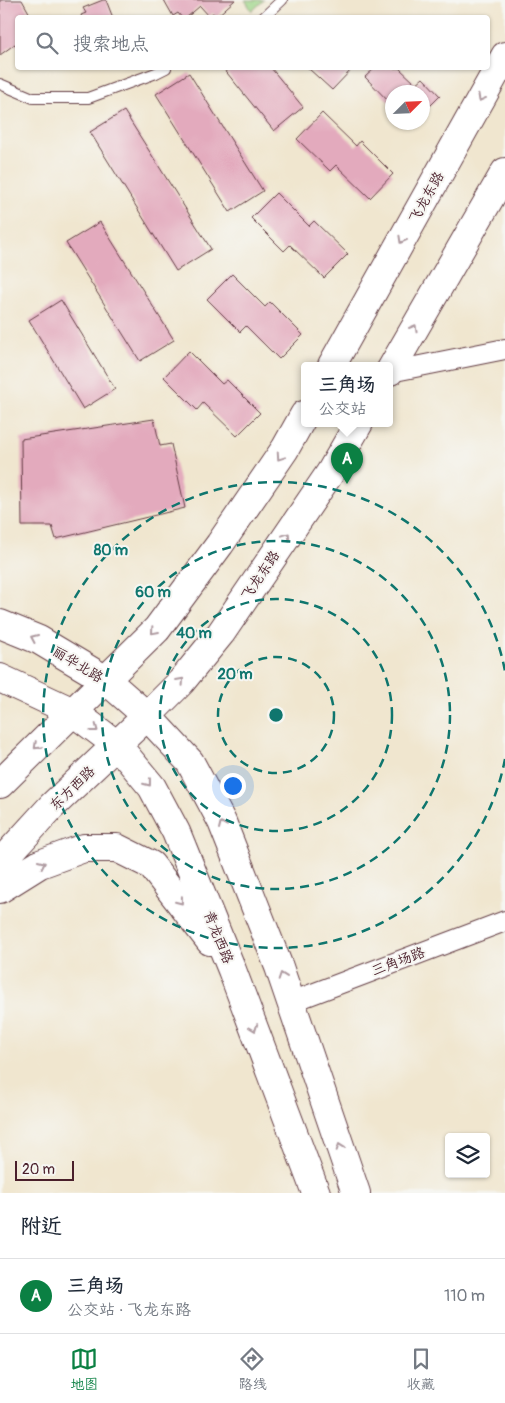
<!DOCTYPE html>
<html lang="zh">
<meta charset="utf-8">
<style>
:root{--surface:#fff;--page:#f2f2f3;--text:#1f2937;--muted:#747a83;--line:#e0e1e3;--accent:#0b8043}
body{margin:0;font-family:Pangolin,"LXGW WenKai TC",sans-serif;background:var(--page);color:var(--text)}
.controls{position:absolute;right:15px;bottom:15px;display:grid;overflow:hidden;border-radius:5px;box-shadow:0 1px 4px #0004}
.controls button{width:45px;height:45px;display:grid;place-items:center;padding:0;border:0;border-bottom:1px solid var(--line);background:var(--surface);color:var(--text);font:25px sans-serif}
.compass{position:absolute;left:385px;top:85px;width:45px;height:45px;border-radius:50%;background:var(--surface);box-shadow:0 1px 4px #0004;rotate:66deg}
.scale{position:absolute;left:15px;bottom:12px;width:59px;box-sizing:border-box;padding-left:5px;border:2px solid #4a1f2b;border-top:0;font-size:14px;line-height:18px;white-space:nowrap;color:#4a1f2b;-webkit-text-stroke:4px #f6f6f2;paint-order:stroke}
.you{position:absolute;left:232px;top:785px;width:18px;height:18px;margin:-12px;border:4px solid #fff;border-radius:50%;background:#1a73e8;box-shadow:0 0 0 8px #1a73e833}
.badge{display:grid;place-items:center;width:32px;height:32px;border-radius:50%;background:var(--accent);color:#fff;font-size:16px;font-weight:700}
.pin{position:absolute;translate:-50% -41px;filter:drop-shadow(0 1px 2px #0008)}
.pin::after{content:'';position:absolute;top:26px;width:18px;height:15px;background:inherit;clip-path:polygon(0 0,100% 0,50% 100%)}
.popup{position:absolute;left:301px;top:362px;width:92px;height:65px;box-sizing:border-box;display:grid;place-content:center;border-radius:5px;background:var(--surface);filter:drop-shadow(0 1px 4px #0005);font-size:16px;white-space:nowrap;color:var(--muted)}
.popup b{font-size:19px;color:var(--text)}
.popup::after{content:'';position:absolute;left:50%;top:100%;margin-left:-10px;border:10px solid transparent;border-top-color:var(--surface)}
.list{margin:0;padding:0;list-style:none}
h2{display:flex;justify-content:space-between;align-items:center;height:65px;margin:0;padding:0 20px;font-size:21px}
h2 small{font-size:16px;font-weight:400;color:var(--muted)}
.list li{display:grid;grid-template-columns:32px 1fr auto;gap:15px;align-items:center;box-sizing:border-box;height:75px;padding:0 20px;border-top:1px solid var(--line)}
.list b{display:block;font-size:19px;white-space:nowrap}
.list p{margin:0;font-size:16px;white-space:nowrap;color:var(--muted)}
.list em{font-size:16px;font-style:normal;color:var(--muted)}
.icon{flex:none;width:28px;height:28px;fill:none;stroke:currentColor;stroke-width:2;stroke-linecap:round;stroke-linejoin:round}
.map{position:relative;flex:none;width:505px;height:1193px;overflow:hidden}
.search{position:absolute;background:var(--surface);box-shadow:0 1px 4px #0004;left:15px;right:15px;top:15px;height:55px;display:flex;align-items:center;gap:12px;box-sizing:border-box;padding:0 18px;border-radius:5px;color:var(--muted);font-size:19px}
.sheet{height:140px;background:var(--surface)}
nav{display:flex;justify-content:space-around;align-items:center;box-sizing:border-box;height:70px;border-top:1px solid var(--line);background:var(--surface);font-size:14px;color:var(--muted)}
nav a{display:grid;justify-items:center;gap:2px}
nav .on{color:var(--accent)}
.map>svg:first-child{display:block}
.green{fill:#9ed587;stroke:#747a59}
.building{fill:#e3aabd}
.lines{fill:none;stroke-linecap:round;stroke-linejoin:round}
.service-casing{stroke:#633d44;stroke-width:12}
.minor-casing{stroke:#633d44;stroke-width:22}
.primary-casing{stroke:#633d44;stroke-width:30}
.service{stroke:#fff;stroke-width:10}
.minor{stroke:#fff;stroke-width:20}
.primary{stroke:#fff;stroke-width:28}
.oneway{stroke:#ae9aa0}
.ring{fill:none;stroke:#0f766e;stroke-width:2.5;stroke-dasharray:9 6}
.labels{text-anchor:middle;stroke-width:4;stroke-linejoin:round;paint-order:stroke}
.street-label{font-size:14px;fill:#4a1f2b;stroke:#f6f6f2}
.centre{fill:#0f766e;stroke:#f6f6f2;stroke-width:2.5}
.ring-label{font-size:15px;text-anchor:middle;font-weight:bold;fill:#0f766e;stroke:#f6f6f2;stroke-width:4;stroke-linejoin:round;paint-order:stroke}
</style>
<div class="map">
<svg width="505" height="1193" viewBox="0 0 505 1193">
<rect width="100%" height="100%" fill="#f6f6f2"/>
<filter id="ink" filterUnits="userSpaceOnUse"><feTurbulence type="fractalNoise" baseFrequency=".02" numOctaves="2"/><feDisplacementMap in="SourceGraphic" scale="10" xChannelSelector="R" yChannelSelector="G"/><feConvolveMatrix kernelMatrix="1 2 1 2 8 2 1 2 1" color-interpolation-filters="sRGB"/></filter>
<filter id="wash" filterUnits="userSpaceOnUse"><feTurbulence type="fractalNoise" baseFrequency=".0096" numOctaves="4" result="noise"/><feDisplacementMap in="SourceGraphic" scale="20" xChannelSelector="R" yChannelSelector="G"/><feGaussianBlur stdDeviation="1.12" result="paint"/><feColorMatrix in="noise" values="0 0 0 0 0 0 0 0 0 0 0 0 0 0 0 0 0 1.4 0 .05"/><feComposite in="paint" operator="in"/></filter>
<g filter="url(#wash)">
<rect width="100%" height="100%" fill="#f0e6cf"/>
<path class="green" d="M245,0H264L252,11Z"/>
<g id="blocks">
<path class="building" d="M0,0H22L32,18H18V46L15,44L0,55Z
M103,0H106L113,18H82L81,15L86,13L83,8Z
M164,0H235L216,17L213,13L209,16L200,6L186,18H182L178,13L173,16Z
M223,68H271L303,107L274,131Z
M308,68H353L332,90Z
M375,68H399L416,84L423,78L440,96L422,114V92H392V105L365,77Z
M189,73L263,191L230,212L156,94Z
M124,111L211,249L176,271L90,132Z
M322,113L356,146L360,141L393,174L370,198L336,165L330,171L297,139Z
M276,193L309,226L314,221L348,254L324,278L290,245L284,251L251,218Z
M100,222L174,340L140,361L66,243Z
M232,274L265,307L270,302L303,335L279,359L246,326L240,332L207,299Z
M61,300L115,389L83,409L29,320Z
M189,351L222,384L227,380L260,413L237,436L203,403L197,410L164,377Z
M154,419L160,446L171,444L185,508L56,539L52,526H22L21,439Z"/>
</g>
</g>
<g filter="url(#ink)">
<use href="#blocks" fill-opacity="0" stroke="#633d44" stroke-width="1"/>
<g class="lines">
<g class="service-casing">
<path id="service" d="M263,18L282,0
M0,84L33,98H88L156,73L166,68"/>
</g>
<g class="minor-casing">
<path id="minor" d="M390,372L505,349
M291,1002L505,921"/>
</g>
<g class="primary-casing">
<path id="primary" d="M332,365L505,56
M390,371L505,172
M0,624L39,640L106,680L147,716L190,762L222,822L279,967L356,1193
M0,678L73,712L117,745L152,787L176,832L232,970L316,1193
M0,784L157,629L220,544L285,449L304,415
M0,863L52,806L147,716L181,682L221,633L330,473L359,423
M0,889L40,864L84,848H117L151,865L210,941"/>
</g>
<use href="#service" class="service"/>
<use href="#minor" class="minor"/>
<use href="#primary" class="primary"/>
</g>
<defs><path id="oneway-chevron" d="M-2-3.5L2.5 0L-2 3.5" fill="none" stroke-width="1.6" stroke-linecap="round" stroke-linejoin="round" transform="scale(1.25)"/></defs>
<g class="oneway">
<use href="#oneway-chevron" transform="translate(481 98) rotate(119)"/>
<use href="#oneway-chevron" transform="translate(402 240) rotate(119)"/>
<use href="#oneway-chevron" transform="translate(414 328) rotate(-60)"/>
<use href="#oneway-chevron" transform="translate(280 457) rotate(124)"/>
<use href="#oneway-chevron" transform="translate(287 536) rotate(-56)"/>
<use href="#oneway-chevron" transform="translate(154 631) rotate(131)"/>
<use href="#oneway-chevron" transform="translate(34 638) rotate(-156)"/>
<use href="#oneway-chevron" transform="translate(181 681) rotate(-48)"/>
<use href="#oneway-chevron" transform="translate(95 729) rotate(37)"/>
<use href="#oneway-chevron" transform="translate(37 746) rotate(136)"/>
<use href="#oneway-chevron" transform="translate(148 783) rotate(52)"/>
<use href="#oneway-chevron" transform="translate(222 825) rotate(-114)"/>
<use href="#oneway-chevron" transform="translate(42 864) rotate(-25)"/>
<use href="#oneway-chevron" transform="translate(180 901) rotate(52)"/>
<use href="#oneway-chevron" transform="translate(282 976) rotate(-109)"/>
<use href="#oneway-chevron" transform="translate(254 1028) rotate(69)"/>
<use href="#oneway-chevron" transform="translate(340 1147) rotate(-109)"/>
</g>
</g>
<g class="ring">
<circle cx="276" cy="715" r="58"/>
<circle cx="276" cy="715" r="116"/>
<circle cx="276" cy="715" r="174"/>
<path d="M505 759A233 233 0 1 1 505 671"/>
</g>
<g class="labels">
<g class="street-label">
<text transform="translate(426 197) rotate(-61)" y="5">飞龙东路</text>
<text transform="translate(260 575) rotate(-56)" y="5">飞龙东路</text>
<text transform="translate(78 664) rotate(31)" y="5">丽华北路</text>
<text transform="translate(72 788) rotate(-44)" y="5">东方西路</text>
<text transform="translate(219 937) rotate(68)" y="5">青龙西路</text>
<text transform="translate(398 961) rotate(-21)" y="5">三角场路</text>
</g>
</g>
<circle cx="276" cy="715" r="8" class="centre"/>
<g class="ring-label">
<text x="111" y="555">80 m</text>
<text x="153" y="597">60 m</text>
<text x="194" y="638">40 m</text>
<text x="235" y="679">20 m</text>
</g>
</svg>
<div class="controls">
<button><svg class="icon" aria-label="layers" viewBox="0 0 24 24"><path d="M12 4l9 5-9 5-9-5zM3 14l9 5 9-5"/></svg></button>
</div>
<svg class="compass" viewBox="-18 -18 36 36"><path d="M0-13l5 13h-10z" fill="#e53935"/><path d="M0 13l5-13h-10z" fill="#747a83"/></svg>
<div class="scale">20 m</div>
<div class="you"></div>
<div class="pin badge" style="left:347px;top:484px">A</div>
<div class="popup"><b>三角场</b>公交站</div>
<div class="search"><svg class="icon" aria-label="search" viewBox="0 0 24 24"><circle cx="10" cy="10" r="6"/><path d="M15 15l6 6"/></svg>搜索地点</div>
</div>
<section class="sheet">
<h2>附近<small></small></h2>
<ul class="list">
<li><span class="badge">A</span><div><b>三角场</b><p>公交站 · 飞龙东路</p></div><em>110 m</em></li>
</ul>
</section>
<nav>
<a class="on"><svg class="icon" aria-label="map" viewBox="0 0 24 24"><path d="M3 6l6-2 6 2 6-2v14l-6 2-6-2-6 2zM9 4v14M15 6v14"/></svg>地图</a>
<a><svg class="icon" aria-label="directions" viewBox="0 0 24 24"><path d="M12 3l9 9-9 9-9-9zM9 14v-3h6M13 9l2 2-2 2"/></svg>路线</a>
<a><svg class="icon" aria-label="saved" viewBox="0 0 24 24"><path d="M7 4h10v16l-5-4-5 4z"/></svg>收藏</a>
</nav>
